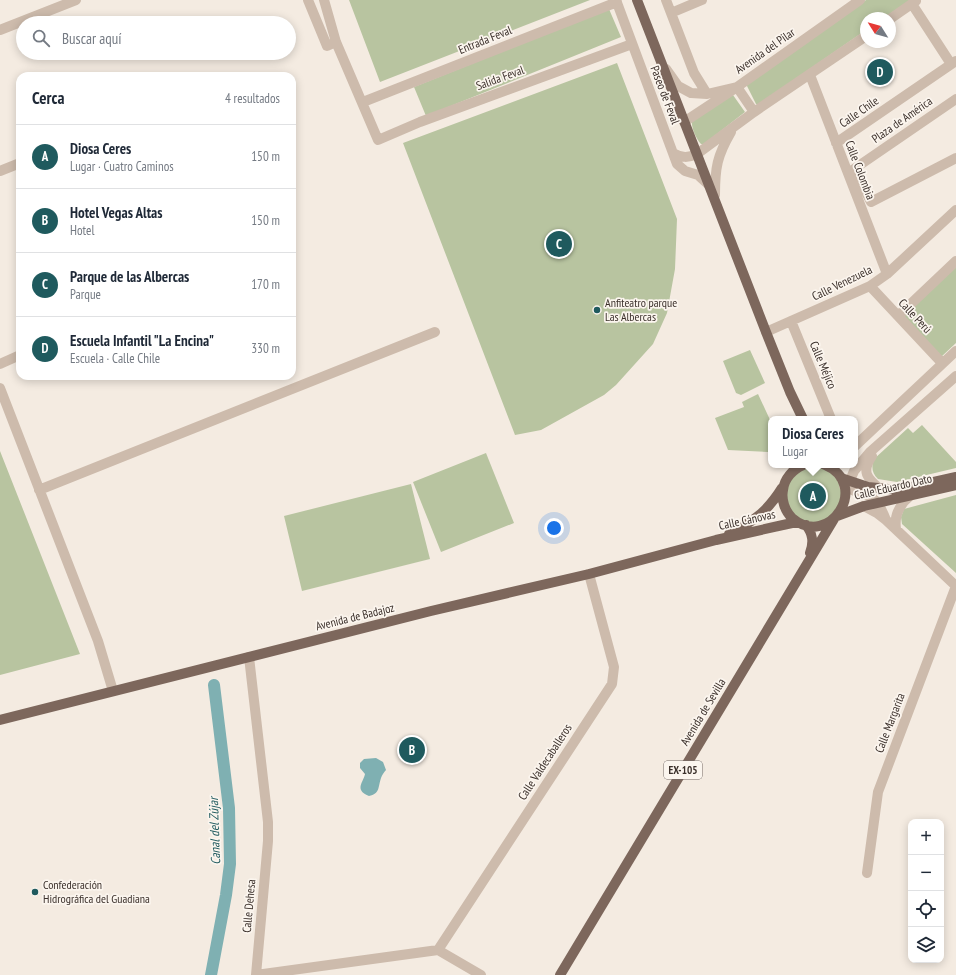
<!DOCTYPE html>
<html lang="es">
<meta charset="utf-8">
<style>
:root{--surface:#fff;--page:#f2f2f3;--text:#1f2937;--muted:#747a83;--line:#e0e1e3;--accent:#1f5a5e}
body{margin:0;font-family:"PT Sans Narrow",sans-serif;background:var(--page);color:var(--text)}
.controls{position:absolute;right:12px;bottom:12px;display:grid;overflow:hidden;border-radius:8px;box-shadow:0 2px 10px #0003}
.controls button{width:36px;height:36px;display:grid;place-items:center;padding:0;border:0;border-bottom:1px solid var(--line);background:var(--surface);color:var(--text);font:20px sans-serif}
.compass{position:absolute;left:860px;top:12px;width:36px;height:36px;border-radius:50%;background:var(--surface);box-shadow:0 2px 10px #0003;rotate:307deg}
.you{position:absolute;left:554px;top:528px;width:14px;height:14px;margin:-10px;border:3px solid #fff;border-radius:50%;background:#1a73e8;box-shadow:0 0 0 6px #1a73e833}
.badge{display:grid;place-items:center;width:26px;height:26px;border-radius:50%;background:var(--accent);color:#fff;font-size:13px;font-weight:700}
.pin{position:absolute;translate:-50% -50%;border:2px solid #fff;box-shadow:0 1px 4px #0006}
.popup{position:absolute;left:768px;top:416px;width:90px;height:52px;box-sizing:border-box;display:grid;place-content:center;border-radius:8px;background:var(--surface);filter:drop-shadow(0 1px 3px #0005);font-size:13px;white-space:nowrap;color:var(--muted)}
.popup b{font-size:15px;color:var(--text)}
.popup::after{content:'';position:absolute;left:50%;top:100%;margin-left:-8px;border:8px solid transparent;border-top-color:var(--surface)}
.list{margin:0;padding:0;list-style:none}
h2{display:flex;justify-content:space-between;align-items:center;height:52px;margin:0;padding:0 16px;font-size:17px}
h2 small{font-size:13px;font-weight:400;color:var(--muted)}
.list li{display:grid;grid-template-columns:26px 1fr auto;gap:12px;align-items:center;box-sizing:border-box;height:64px;padding:0 16px;border-top:1px solid var(--line)}
.list b{display:block;font-size:15px;white-space:nowrap}
.list p{margin:0;font-size:13px;white-space:nowrap;color:var(--muted)}
.list em{font-size:13px;font-style:normal;color:var(--muted)}
.icon{flex:none;width:22px;height:22px;fill:none;stroke:currentColor;stroke-width:2;stroke-linecap:round;stroke-linejoin:round}
.map{position:relative;flex:none;width:956px;height:975px;overflow:hidden}
.search{position:absolute;background:var(--surface);box-shadow:0 2px 10px #0003;left:16px;top:16px;width:280px;height:44px;display:flex;align-items:center;gap:10px;box-sizing:border-box;padding:0 14px;border-radius:22px;color:var(--muted);font-size:15px}
.panel{position:absolute;background:var(--surface);box-shadow:0 2px 10px #0003;left:16px;top:72px;width:280px;height:308px;border-radius:12px}
.map>svg:first-child{display:block}
.green{fill:#b8c4a0}
.water{fill:#7fb0b2}
.lines{fill:none;stroke-linecap:round;stroke-linejoin:round}
.canal{stroke:#7fb0b2;stroke-width:12}
.minor{stroke:#cdbbac;stroke-width:10}
.major{stroke:#7d675c;stroke-width:10}
.poi-dot{fill:#1f5a5e;stroke:#fbf5ee;stroke-width:1.5}
.labels{text-anchor:middle;stroke-width:3.5;stroke-linejoin:round;paint-order:stroke}
.shield{fill:#fbf5ee;stroke:#756b66;stroke-width:1}
.shield-label{font-size:11px;font-weight:bold;fill:#3b302b}
.street-label{font-size:12px;fill:#3b302b;stroke:#fbf5ee}
.poi-label{font-size:12px;fill:#3b302b;stroke:#fbf5ee;text-anchor:start}
.water-label{font-size:13px;font-style:italic;fill:#1f5a5e;stroke:#fbf5ee}
</style>
<div class="map">
<svg width="956" height="975" viewBox="0 0 956 975">
<rect width="100%" height="100%" fill="#f4ebe1"/>
<path class="green" d="M349,0H590L380,82Z
M866,0H910L884,18H866V30L759,104H756L746,84Z
M609,9L621,37L426,116L414,87Z
M617,63L677,219L675,269L667,313L653,344L616,385L604,395L541,430L515,435L403,143Z
M733,95L745,112L704,144H701C696,138 691,128 692,120Z
M956,266V343L941,357L903,317Z
M750,350L765,383L741,395L736,393L723,361Z
M758,394L771,422V447L768,452L728,450L715,418L744,407L742,402Z
M922,425L956,462V468L897,482L878,479C872,473 871,467 874,459L908,428L913,433Z
M0,451L80,654L0,675Z
M486,453L514,523L441,552L413,482Z
M803,465H825L841,478V510L816,526L792,517L783,486Z
M411,484L430,559L302,591L284,516Z
M956,495V573L902,524L901,517L904,509Z"/>
<path class="water" d="M376,758L383,762L386,770C384,772 382,775 381,778C378,787 380,794 369,796C354,790 363,783 365,774L360,768V763L364,759Z"/>
<g class="lines">
<path class="canal" d="M211,975L226,895L230,864L229,808L214,685"/>
<path class="minor" d="M308,0L327,46L336,42
M324,0L336,42L378,140L420,122L632,44
M616,0L677,164L685,171L698,175L709,185
M666,0L694,73L707,94L737,87L754,112
M912,4L951,64
M671,13L702,0
M890,19L916,1
M0,30L76,0
M666,69L678,86L691,93L707,94
M810,75L887,274
M956,99L854,169L871,202L956,158
M363,102L617,2
M684,122L737,87L860,0
M836,143L956,61
M673,153C682,158 688,158 697,154L754,112L866,36
M0,171L20,163
M715,195C715,168 717,156 731,132
M870,286L942,363
M898,316L956,261
M791,321L831,419
M766,332L870,286L887,274L956,210
M0,364L20,355
M0,388L98,641L113,691
M855,446L956,351
M872,456C861,472 867,478 880,489
M844,486C868,499 874,489 886,520L877,513L864,506
M847,488L854,471L870,452L956,376
M39,490L435,332
M886,520L956,586
M896,529C894,515 899,505 910,496
M249,657L268,822V841L256,975L438,950
M867,873L878,792L956,586
M438,950L612,684L614,667L589,574
M438,950L481,975"/>
<path class="major" d="M637,0L766,332L790,392L803,419
M803,465C793,469 784,479 783,490C781,500 785,511 792,518C830,550 871,484 825,465
M841,478L868,487L898,490L956,477
M837,516L864,506L956,485
M806,525C813,534 814,542 810,553
M729,534C754,521 767,512 782,488
M0,720L431,611L589,574L716,540L792,523H799
M560,975L834,519"/>
</g>
<g class="poi-dot">
<circle cx="597" cy="310" r="4"/>
<circle cx="35" cy="892" r="4"/>
</g>
<g class="labels">
<rect class="shield" x="664" y="761" width="38" height="18" rx="3"/>
<g class="shield-label">
<text x="683" y="774">EX-105</text>
</g>
<g class="street-label">
<text transform="translate(485 40) rotate(-22)" y="4">Entrada Feval</text>
<text transform="translate(765 51) rotate(-35)" y="4">Avenida del Pilar</text>
<text transform="translate(500 78) rotate(-20)" y="4">Salida Feval</text>
<text transform="translate(665 95) rotate(69)" y="4">Paseo de Feval</text>
<text transform="translate(859 112) rotate(-35)" y="4">Calle Chile</text>
<text transform="translate(902 120) rotate(-35)" y="4">Plaza de América</text>
<text transform="translate(860 170) rotate(69)" y="4">Calle Colombia</text>
<text transform="translate(842 283) rotate(-26)" y="4">Calle Venezuela</text>
<text transform="translate(915 316) rotate(47)" y="4">Calle Perú</text>
<text transform="translate(823 365) rotate(67)" y="4">Calle Méjico</text>
<text transform="translate(893 487) rotate(-13)" y="4">Calle Eduardo Dato</text>
<text transform="translate(747 520) rotate(-12)" y="4">Calle Cánovas</text>
<text transform="translate(355 617) rotate(-14)" y="4">Avenida de Badajoz</text>
<text transform="translate(703 712) rotate(-59)" y="4">Avenida de Sevilla</text>
<text transform="translate(890 723) rotate(-69)" y="4">Calle Margarita</text>
<text transform="translate(545 762) rotate(-57)" y="4">Calle Valdecaballeros</text>
<text transform="translate(249 906) rotate(-85)" y="4">Calle Dehesa</text>
</g>
<g class="poi-label">
<text x="605" y="307">Anfiteatro parque<tspan x="605" dy="14">Las Albercas</tspan></text>
<text x="43" y="889">Confederación<tspan x="43" dy="14">Hidrográfica del Guadiana</tspan></text>
</g>
<g class="water-label">
<text transform="translate(214 831) rotate(-92)" y="5">Canal del Zújar</text>
</g>
</g>
</svg>
<div class="controls">
<button>+</button>
<button>−</button>
<button><svg class="icon" aria-label="locate" viewBox="0 0 24 24"><circle cx="12" cy="12" r="6"/><path d="M12 2v4M12 18v4M2 12h4M18 12h4"/></svg></button>
<button><svg class="icon" aria-label="layers" viewBox="0 0 24 24"><path d="M12 4l9 5-9 5-9-5zM3 14l9 5 9-5"/></svg></button>
</div>
<svg class="compass" viewBox="-18 -18 36 36"><path d="M0-13l5 13h-10z" fill="#e53935"/><path d="M0 13l5-13h-10z" fill="#747a83"/></svg>
<div class="you"></div>
<div class="pin badge" style="left:813px;top:496px">A</div>
<div class="popup"><b>Diosa Ceres</b>Lugar</div>
<div class="pin badge" style="left:412px;top:750px">B</div>
<div class="pin badge" style="left:559px;top:244px">C</div>
<div class="pin badge" style="left:880px;top:72px">D</div>
<div class="search"><svg class="icon" aria-label="search" viewBox="0 0 24 24"><circle cx="10" cy="10" r="6"/><path d="M15 15l6 6"/></svg>Buscar aquí</div>
<section class="panel">
<h2>Cerca<small>4 resultados</small></h2>
<ul class="list">
<li><span class="badge">A</span><div><b>Diosa Ceres</b><p>Lugar · Cuatro Caminos</p></div><em>150 m</em></li>
<li><span class="badge">B</span><div><b>Hotel Vegas Altas</b><p>Hotel</p></div><em>150 m</em></li>
<li><span class="badge">C</span><div><b>Parque de las Albercas</b><p>Parque</p></div><em>170 m</em></li>
<li><span class="badge">D</span><div><b>Escuela Infantil &quot;La Encina&quot;</b><p>Escuela · Calle Chile</p></div><em>330 m</em></li>
</ul>
</section>
</div>
